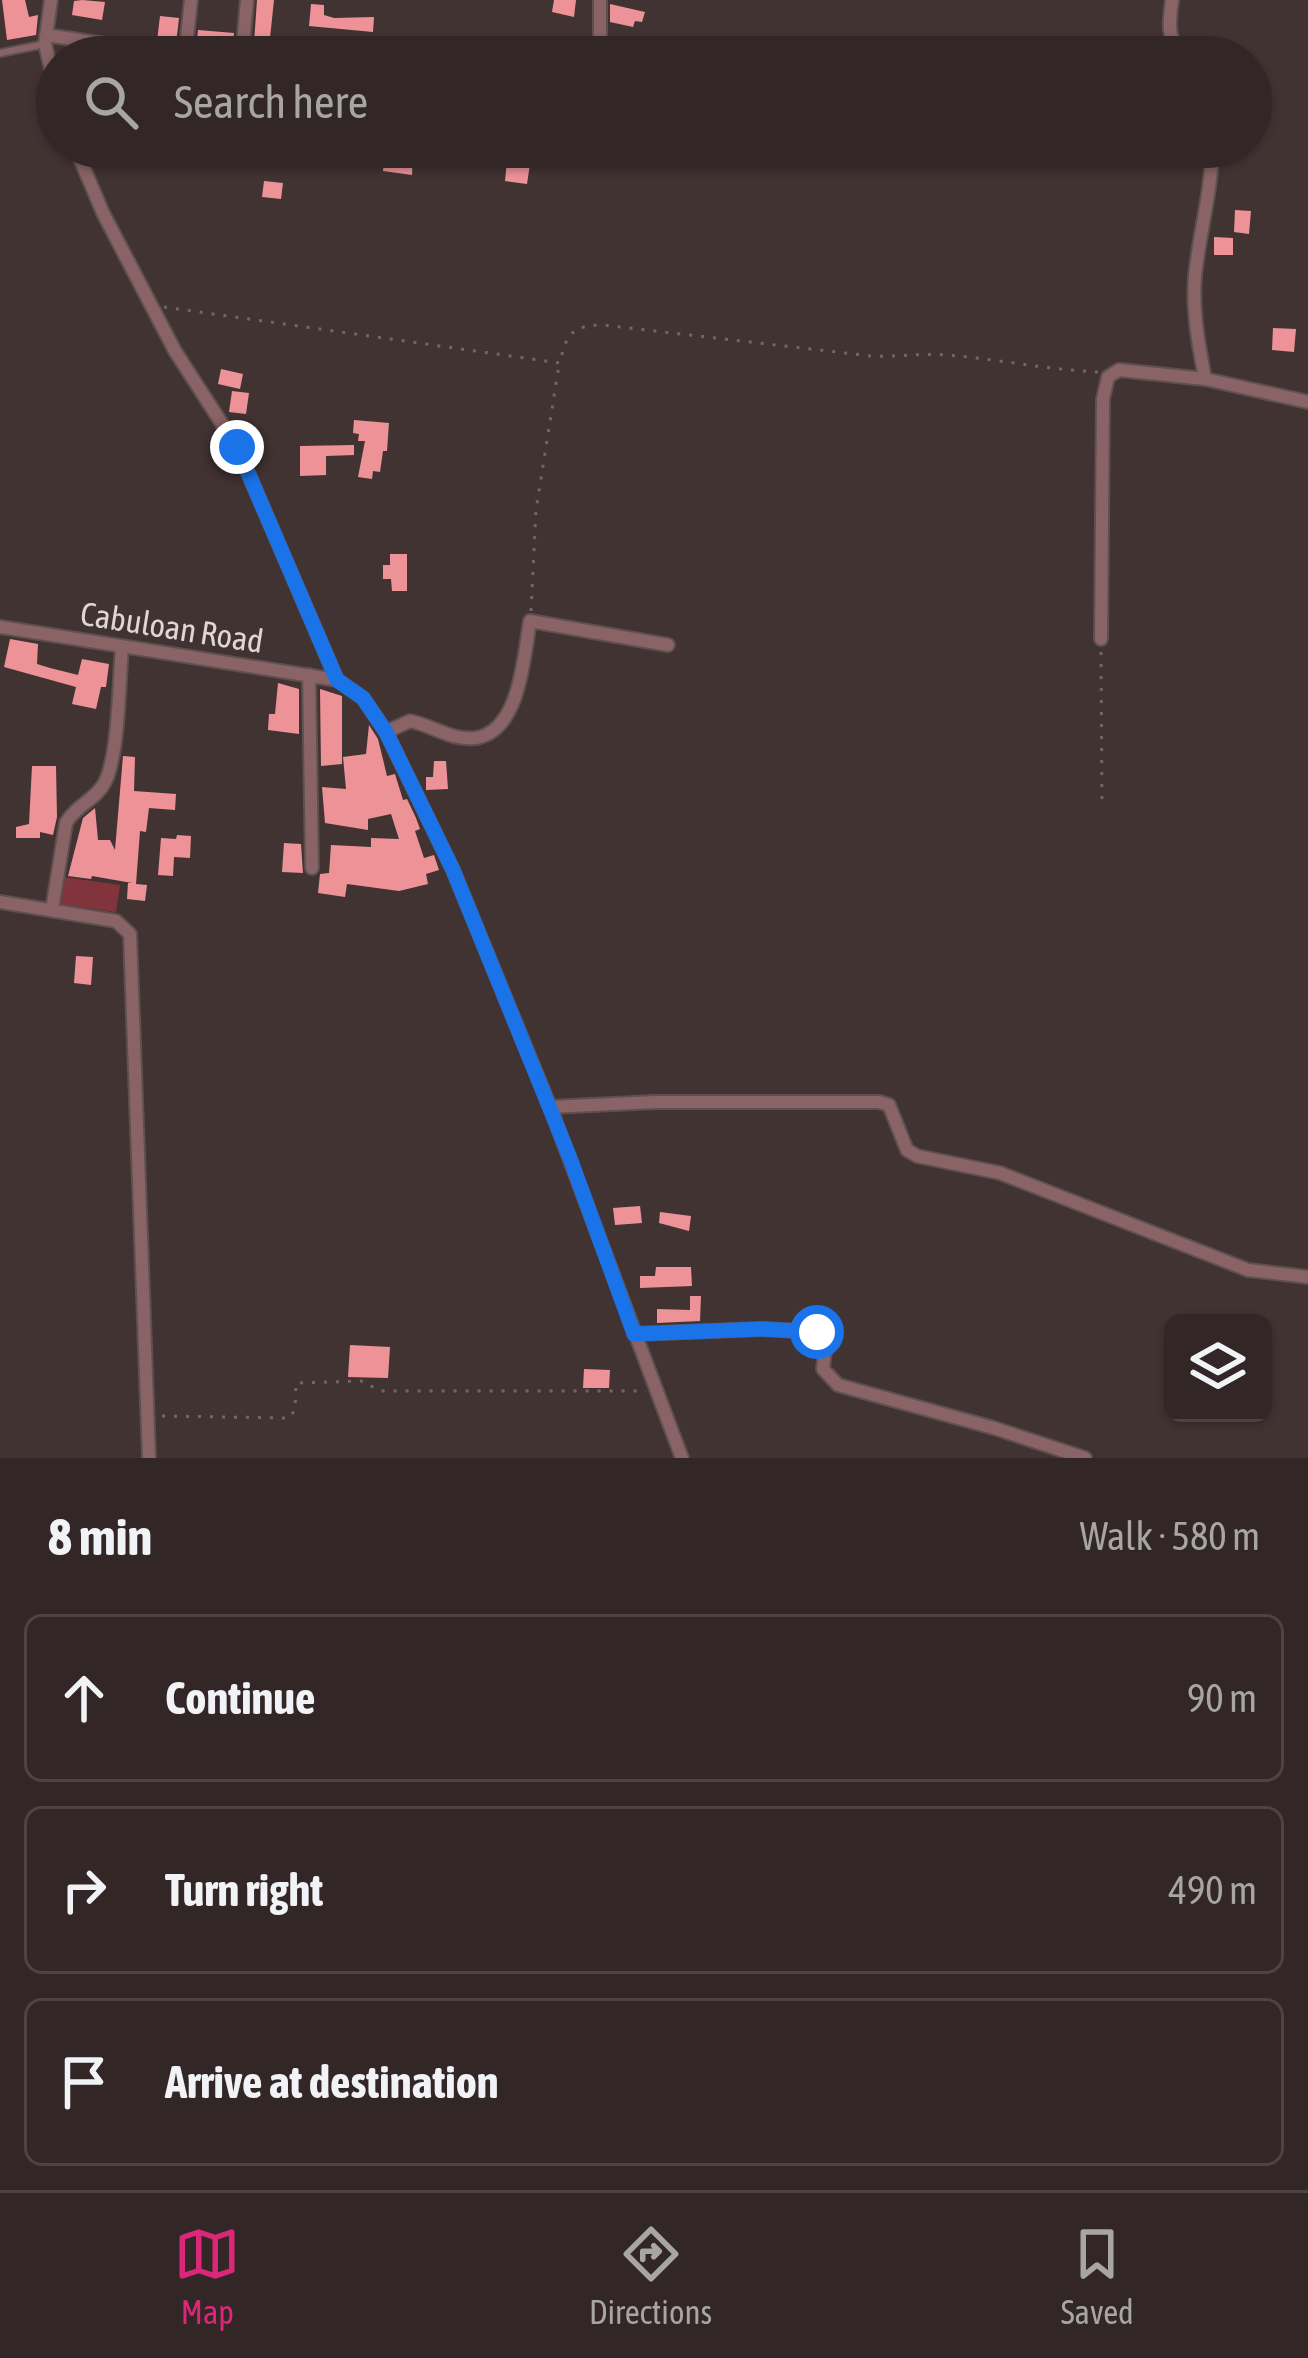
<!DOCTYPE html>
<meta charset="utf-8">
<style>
:root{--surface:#322626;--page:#3d3232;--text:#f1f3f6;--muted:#a8a5a7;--line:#4d4343;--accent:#db2777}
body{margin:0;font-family:"Asap Condensed",sans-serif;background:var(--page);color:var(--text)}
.controls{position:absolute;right:36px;bottom:36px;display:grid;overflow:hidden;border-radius:18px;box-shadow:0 3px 9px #0004}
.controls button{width:108px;height:108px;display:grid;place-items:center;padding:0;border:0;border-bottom:3px solid var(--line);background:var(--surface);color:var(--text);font:60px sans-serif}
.stop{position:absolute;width:36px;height:36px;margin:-27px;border:9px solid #1a73e8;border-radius:50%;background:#fff}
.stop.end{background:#1a73e8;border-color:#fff;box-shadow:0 3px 12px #0008}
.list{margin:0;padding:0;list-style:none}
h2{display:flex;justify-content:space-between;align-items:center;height:156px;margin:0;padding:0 48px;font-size:51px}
h2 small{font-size:39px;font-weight:400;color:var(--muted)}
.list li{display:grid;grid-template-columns:78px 1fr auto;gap:36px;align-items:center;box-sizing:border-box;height:168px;margin:0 24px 24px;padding:0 24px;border:3px solid var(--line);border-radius:18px}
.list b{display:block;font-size:45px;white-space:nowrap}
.list em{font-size:39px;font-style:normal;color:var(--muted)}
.icon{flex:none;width:66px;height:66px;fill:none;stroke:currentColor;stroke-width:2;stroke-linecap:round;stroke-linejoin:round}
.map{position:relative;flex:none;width:1308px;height:1458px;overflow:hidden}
.search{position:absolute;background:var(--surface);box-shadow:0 3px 9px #0004;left:36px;right:36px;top:36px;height:132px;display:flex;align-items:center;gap:30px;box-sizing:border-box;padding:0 42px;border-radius:66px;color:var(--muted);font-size:45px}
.sheet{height:732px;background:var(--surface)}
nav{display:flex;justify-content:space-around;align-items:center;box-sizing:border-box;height:168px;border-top:3px solid var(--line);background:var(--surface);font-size:33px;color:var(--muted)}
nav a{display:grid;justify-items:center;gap:6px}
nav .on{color:var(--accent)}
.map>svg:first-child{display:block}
.green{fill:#82343c}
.building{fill:#ed9398}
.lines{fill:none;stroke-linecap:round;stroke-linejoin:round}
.lane-casing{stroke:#5e5050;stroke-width:10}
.street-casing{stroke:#5e5050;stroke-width:16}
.path{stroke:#746666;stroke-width:3;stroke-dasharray:3 9;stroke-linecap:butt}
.lane{stroke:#896365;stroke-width:6}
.street{stroke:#896365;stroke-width:12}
.route{stroke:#1a73e8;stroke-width:15}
.labels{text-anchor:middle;stroke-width:12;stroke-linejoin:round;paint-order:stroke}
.street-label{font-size:33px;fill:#e0d6d6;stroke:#423333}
</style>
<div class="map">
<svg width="1308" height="1458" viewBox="0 0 1308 1458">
<rect width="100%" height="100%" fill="#423333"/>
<path class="green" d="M63,877L120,885L116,912L59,904Z"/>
<path class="building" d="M2,0H25L29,17L38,15L36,35L7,40Z
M82,0L105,2L102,20L72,15L74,1Z
M257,0H274L268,57H253Z
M554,0H576L574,17L552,12Z
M311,4L324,5V15L334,18L374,17L373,32L309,26Z
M610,4L645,12L642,22L635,21L633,27L610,22Z
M160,16L179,18L176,44L157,41Z
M198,30L234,33L232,57H200L196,49Z
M396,147L413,150L412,175L383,171L385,149Z
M507,161L530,164L527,184L505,181Z
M264,181L283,183L281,199L262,197Z
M1235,210L1251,211L1249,234L1234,232Z
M1214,237L1233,238V255H1214Z
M1273,328L1296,329L1294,352L1272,350Z
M221,369L243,374L240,389L218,384Z
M232,391L249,393L246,414L229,412Z
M354,420L389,423L387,451H383L380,472L373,471L372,479L358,477L365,441H358L359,434L353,433Z
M354,445V455L326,456V475L300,476V446Z
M390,554H407V591H392L391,579H383V565H390Z
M96,618L123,620L122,635L94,631Z
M151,622L168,625L165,642L148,640Z
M209,627L265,633L264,656L208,649V642L191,639L193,628L209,630Z
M10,639L38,644L37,664L50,668L78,675L82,659L109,664L106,687H101L96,709L72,704L76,687L4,667Z
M278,683L299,689V734L268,730L269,714H275Z
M320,689L342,696V764L321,766Z
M369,725L378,739L387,776L395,774L403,800L407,799L416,818L420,829L415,831L424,858L434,855L439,870L426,874L428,884L399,891L347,884L345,897L318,893L320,874L329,873L331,845L371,847V838L399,839L391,814L368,819V830L325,823L322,787L346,789L343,757L366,754Z
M123,756L135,757L134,791L176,794L175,810L149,808L146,832L140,831L136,884L147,885L145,901L127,899L128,883H132L92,876L91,879L68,876L83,818L95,808L98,840H110L115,850Z
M434,761H446L448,789L426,790V777H433Z
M32,766H56L57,817L53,835L40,832V838H16V827L29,824Z
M177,835L191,836L190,858L174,857L173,876L158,875L161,838L176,839Z
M284,843L301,844L303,873L282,872Z
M76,956L93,957L91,985L74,983Z
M640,1206L642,1223L615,1225L613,1208Z
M660,1212L691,1216L689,1231L659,1223Z
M656,1267H691L692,1286L640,1288V1276H655Z
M690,1296H701L700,1321L657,1323V1309L690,1310Z
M350,1345L390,1347L388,1378L348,1377Z
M584,1369L610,1370L609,1388H583Z"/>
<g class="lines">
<g class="lane-casing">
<path id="lane" d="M0,53L45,44"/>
</g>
<g class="street-casing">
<path id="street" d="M51,0L45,44L57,94
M1172,0C1169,27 1165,41 1190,57
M46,35L190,57
M185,56L191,0
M242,57L247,0
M600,57V0
M75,147L103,213L175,351L237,447L337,680L363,698L386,732L453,870L550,1107L682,1458
M524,147L598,159L599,147
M1205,379C1199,346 1192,312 1195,277C1199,233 1212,192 1212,147
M0,627L337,680
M1101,639L1103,399L1108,377L1119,370L1205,379L1308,402
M309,675L312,868
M386,732L410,721C432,725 451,741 476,738C520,731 524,656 530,621L668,645
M0,902L116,921L130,934L149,1458
M52,910L66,823C76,805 96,800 105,782C119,754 119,681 122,647
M550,1107L655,1102H879L889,1105L907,1150L917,1156L1000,1173L1248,1270L1308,1277
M634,1334L762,1329L817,1332L826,1341L823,1369L838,1385L994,1428L1085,1458"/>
</g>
<path class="path" d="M164,307L560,363C566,334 572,325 603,325L871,356C897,357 922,353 947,355C998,359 1048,370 1099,372
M531,611L536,510L559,365
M1101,652L1102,806
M162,1416L289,1418L295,1410L296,1383L361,1381L381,1391H646"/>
<use href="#lane" class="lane"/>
<use href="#street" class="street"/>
</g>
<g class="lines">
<path class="route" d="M237,447L337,680L363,698L386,732L453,870L570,1158L634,1334L762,1329L817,1332"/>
</g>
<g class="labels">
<g class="street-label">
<text transform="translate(172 627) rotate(9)" y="12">Cabuloan Road</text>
</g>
</g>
</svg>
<div class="controls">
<button><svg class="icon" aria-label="layers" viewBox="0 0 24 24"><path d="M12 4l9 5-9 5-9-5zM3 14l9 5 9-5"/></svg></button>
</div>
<div class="stop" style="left:817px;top:1332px"></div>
<div class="stop end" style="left:237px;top:447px"></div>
<div class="search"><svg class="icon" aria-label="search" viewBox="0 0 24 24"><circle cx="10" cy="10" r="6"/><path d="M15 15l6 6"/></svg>Search here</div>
</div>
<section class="sheet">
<h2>8 min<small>Walk · 580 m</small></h2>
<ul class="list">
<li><svg class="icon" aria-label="ahead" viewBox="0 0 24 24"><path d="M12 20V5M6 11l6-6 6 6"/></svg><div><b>Continue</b></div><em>90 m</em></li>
<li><svg class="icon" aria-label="right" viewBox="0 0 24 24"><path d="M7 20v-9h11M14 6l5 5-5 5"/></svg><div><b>Turn right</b></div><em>490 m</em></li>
<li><svg class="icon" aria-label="arrive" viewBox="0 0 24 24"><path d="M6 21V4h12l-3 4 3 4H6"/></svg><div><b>Arrive at destination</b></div></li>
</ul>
</section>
<nav>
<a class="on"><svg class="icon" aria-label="map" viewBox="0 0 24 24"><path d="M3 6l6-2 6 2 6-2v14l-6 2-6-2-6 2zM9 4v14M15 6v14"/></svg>Map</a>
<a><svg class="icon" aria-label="directions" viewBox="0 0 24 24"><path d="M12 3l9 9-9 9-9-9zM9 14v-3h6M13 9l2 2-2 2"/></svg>Directions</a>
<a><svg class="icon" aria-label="saved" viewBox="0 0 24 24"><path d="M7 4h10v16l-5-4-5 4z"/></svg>Saved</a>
</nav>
